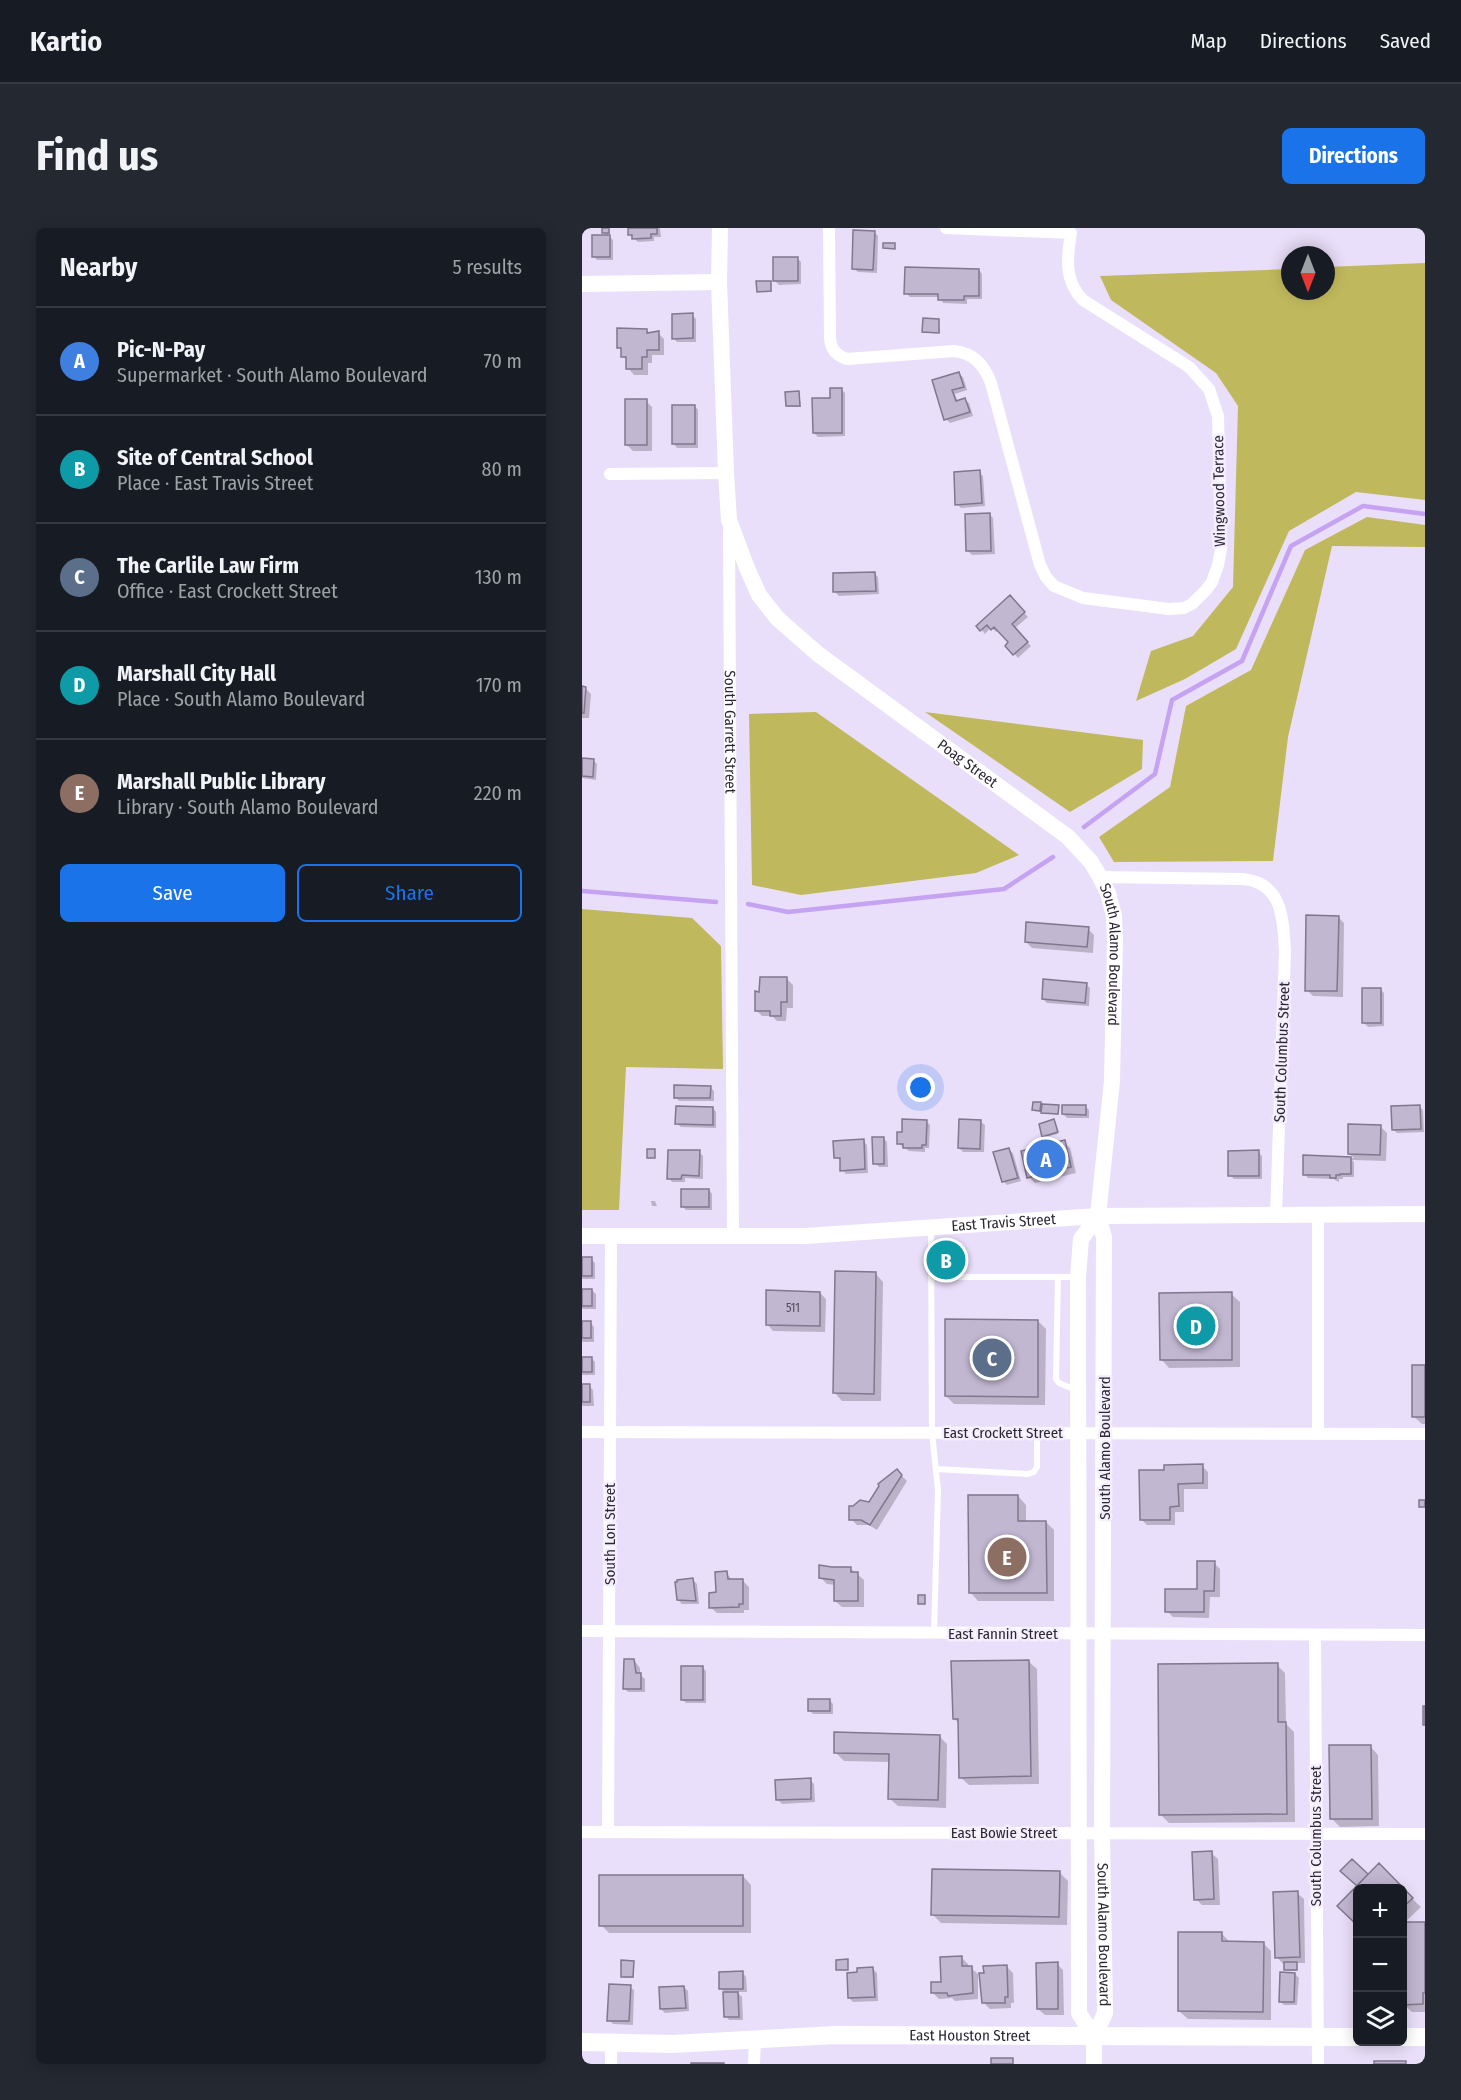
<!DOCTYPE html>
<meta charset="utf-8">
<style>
:root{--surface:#171b24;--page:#242831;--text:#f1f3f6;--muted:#9ea1a6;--line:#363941;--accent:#1a73e8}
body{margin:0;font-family:"Fira Sans Condensed",sans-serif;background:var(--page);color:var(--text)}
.controls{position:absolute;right:18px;bottom:18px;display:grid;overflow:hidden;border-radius:9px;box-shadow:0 3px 15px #0003}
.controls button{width:54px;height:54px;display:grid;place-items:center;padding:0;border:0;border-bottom:2px solid var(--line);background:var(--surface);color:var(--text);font:30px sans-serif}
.compass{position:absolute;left:699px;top:18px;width:54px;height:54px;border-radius:50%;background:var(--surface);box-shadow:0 3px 15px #0003;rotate:180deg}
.you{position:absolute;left:339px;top:860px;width:21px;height:21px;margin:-15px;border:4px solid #fff;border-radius:50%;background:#1a73e8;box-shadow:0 0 0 9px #1a73e833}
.badge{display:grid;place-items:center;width:39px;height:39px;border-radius:50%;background:var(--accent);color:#fff;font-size:20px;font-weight:700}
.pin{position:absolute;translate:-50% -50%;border:3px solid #fff;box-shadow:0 2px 6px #0006}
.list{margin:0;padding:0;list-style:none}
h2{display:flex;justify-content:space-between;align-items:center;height:78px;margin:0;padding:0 24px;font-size:26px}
h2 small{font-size:20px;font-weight:400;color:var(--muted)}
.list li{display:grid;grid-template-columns:39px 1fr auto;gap:18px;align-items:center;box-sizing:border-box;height:108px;padding:0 24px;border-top:2px solid var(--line)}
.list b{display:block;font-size:22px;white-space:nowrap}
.list p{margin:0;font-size:20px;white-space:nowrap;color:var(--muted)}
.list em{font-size:20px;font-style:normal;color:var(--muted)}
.actions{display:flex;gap:12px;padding:18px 24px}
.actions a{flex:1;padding:14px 0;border:2px solid var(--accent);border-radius:9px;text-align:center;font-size:21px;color:var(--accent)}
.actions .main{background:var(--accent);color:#fff}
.icon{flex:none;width:33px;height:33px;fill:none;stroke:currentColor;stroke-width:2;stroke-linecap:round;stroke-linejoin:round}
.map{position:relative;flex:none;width:843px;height:1836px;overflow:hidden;border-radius:9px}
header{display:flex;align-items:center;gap:36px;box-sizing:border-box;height:84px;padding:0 30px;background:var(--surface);border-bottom:2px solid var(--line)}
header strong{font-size:28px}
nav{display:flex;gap:33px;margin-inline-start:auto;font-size:21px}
.intro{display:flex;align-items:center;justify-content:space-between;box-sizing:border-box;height:144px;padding:0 36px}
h1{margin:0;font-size:42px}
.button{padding:15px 27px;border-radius:9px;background:var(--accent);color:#fff;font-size:21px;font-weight:700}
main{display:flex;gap:36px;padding:0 36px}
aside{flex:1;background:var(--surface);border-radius:9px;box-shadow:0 3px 15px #0003}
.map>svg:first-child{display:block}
.green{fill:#c0b85c}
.shadow{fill:#0003}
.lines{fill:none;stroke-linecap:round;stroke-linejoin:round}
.stream{stroke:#c5a2f2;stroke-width:4.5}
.building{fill:#c1b7d1;stroke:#81778f;stroke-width:1.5}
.service{stroke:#fff;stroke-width:6}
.minor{stroke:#fff;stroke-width:12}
.tertiary{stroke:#fff;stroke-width:16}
.secondary{stroke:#fff;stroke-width:18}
.labels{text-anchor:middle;stroke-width:5;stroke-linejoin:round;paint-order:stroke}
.number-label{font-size:12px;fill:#514c5a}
.street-label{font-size:15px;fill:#2c2832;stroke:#f5eeff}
</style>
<header>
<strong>Kartio</strong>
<nav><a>Map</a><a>Directions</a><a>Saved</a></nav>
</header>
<div class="intro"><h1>Find us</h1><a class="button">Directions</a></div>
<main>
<aside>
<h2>Nearby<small>5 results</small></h2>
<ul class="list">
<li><span class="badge" style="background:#3f7fe0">A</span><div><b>Pic-N-Pay</b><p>Supermarket · South Alamo Boulevard</p></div><em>70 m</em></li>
<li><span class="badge" style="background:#0f9aa8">B</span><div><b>Site of Central School</b><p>Place · East Travis Street</p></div><em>80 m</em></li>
<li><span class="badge" style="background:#5c6f8a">C</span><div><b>The Carlile Law Firm</b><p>Office · East Crockett Street</p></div><em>130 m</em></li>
<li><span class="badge" style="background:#0f9aa8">D</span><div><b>Marshall City Hall</b><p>Place · South Alamo Boulevard</p></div><em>170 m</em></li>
<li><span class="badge" style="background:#8d6e63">E</span><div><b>Marshall Public Library</b><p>Library · South Alamo Boulevard</p></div><em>220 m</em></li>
</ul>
<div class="actions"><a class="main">Save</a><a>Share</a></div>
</aside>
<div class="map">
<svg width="843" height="1836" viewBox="0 0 843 1836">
<rect width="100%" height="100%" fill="#eadffa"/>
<path class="green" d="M843,35V272L774,264L707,303L654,421L603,451L554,473L569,423L611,408L651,359L656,178L634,145L529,72L518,48L708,41V63H744V39Z
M785,289L843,297V319L750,318L706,509L691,633L532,634L517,609L588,559L604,478L669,442L723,322Z
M234,484L437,627L394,645L219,667L170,657L167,486Z
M343,484L561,512L560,541L488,584Z
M0,681L110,690L139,718L141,841L44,839L37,982H0Z"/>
<path class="shadow" d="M27,0L28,6H25L31,12V32H15L11,28L25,8L21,4Z
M47,0H78L79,9H72V13L56,14L48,7Z
M292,4L296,8L295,45L276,44L272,41Z
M215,30L219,34V56L197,57L193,53Z
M397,42L400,46V71H385V76L361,75L357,69H328L324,65Z
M188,55L190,64L176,63Z
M110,87L114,91V114H95L91,110Z
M357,92L358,105L342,104Z
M64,102L69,106L76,105L82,111V127H70V135H66V147H52L46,140V134L41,128V123L36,119Z
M377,146L381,149L385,162L373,166L376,174L383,172L387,175L391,188L368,195L364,191L352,153Z
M259,161L263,165V208L236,209L232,205L249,171Z
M217,165L219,179H207L205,178Z
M64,173L70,179V223H51L45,217Z
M113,178L116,182V220H95L92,216Z
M397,244L401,248L403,278L379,280L375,276Z
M407,286L411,290L413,326L390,327L386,323Z
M292,345L296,349L297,366L257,368L253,364Z
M428,369L446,389L432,401L449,418L436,430L425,418L429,414L417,402L414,404L409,399L403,406L396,398Z
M0,460H3L9,466L7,490H0Z
M0,531L12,533L15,536L14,552L0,550Z
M756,689L762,695L761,769L731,768L725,762Z
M506,701L512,707L511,725L450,720L444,714Z
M205,751L211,757V780H205L204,793H195L190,788H180L174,782L179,765Z
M504,756L508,760L507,778L465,775L461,771Z
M798,761L802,765V798L786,799L782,795Z
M128,859L132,863V873H97L93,869Z
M458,876L461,879L476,878L477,887L453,883L452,882Z
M503,878L507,882V890H485L481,886Z
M837,878L841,882L842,904L815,905L811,901Z
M131,880L134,884V900L99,899L95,896Z
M344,893L348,897L347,920H343V924L327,923L317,916Z
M399,894L403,897L402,924H381L377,920Z
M473,895L476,906L463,909L462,908Z
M798,898L805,905L804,933L770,932L772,934V949H761V951H757V954L751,951L726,950L722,946V929L772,930L767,926Z
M301,910L305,914L306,939H297L293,935Z
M281,913L285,917L286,945L264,946L260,942V933L253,929Z
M482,914L488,920L494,945L453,955L447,949Z
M427,922L431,925L439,953L425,957L421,953Z
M117,924L121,928V951L103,950V954H90L87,950Z
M676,924L680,928V951H652L648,947Z
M127,962L130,966V982H104L100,978Z
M69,973H73L75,978H70Z
M0,1031H9L13,1035V1051H0Z
M293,1045L301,1054L299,1173H260L252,1164Z
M0,1062H10L14,1066V1081H0Z
M238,1065L244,1071L243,1104L191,1103L185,1096Z
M649,1066L658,1074V1139L587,1140L579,1131Z
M456,1093L464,1101L463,1177L372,1176L364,1168Z
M0,1095H9L12,1099V1114H0Z
M0,1130H9L13,1134V1147H0Z
M843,1138V1196H840L831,1188Z
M0,1158H7L11,1162L12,1178H0Z
M620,1238L626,1244V1261H602V1284H593V1297H565L559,1291L584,1243Z
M315,1243L325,1253L295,1302L287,1297H275L269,1291L288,1276Z
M436,1268L444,1277V1294H464L472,1302V1373H396L388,1364Z
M632,1335L638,1341V1369H628L627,1390L591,1389L585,1383L616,1362Z
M269,1341L282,1352V1379H260L253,1373V1357L245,1356L239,1350Z
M144,1345L151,1353H161L167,1359V1382H162V1385H135L128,1379Z
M111,1352L115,1356L117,1376H100L96,1372Z
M52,1432L58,1440V1447L63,1451V1464H46L42,1460Z
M446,1433L455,1441L457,1556L387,1557L378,1549L377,1496L372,1490Z
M695,1437L703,1445L704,1496L712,1504L713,1594L587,1595L579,1587Z
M120,1439L124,1443V1475H104L100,1471Z
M247,1472L251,1476V1486H231L227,1482Z
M357,1508L365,1516L364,1580L316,1578L307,1570L308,1534L262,1533L253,1524Z
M788,1518L796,1527L797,1598L758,1599L750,1591Z
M228,1552L232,1556L233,1574L200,1576L196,1572Z
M629,1625L636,1631L638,1677H620L614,1671Z
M770,1633L786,1648L797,1637L820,1660H776L757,1678L777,1658Z
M477,1644L486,1653L485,1697L359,1695L351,1687Z
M161,1648L169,1657V1705H27L19,1697Z
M820,1661L839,1679L822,1695H843V1784H830L821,1776Z
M715,1665L722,1671L723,1735H715V1743H705L704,1735L701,1736L695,1729Z
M640,1706L649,1715H681L689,1723V1792L606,1791L597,1783Z
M380,1730L386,1736V1740H389L396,1746V1771L373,1773L370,1770L357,1771L351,1765L360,1755Z
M51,1734L52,1750H42L40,1748Z
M475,1736L481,1742L482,1787H463L456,1781Z
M425,1739L431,1745L432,1775H429V1780L408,1781L402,1775Z
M291,1741L295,1745L296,1773L271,1774L267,1770Z
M161,1745L164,1749L165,1764H155L160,1769L161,1792H147L144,1788L143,1764L139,1761Z
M713,1746L717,1750L715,1777H702L698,1773Z
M48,1759L52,1762L51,1797L31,1796L27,1792Z
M102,1759L106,1763L107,1783L83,1785L79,1781Z"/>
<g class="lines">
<path class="stream" d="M502,599L573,546L590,472L660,433L709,318L781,278L843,286
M0,663L134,674
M166,676L206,684L422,661L471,629"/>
</g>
<path class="building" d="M20,0H27V5H20Z
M46,0H75V6H69V10L50,11V7H46Z
M271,2L293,3L291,42L270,41Z
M10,7H28V29H10Z
M301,15H313V21L301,20Z
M191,29H216V53H191Z
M323,39L397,41V68H382V72H356V66H322Z
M174,53H189V63L175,64Z
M111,85V110L90,111V86Z
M341,90L357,91V105L340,104Z
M35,100L65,101V105L77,103V122H65V129H60V141H44V129H39V120H35Z
M377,144L382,159L370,162L374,173L383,170L388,184L362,192L350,152Z
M248,160H260V205H231L230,170H248Z
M217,163L218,178H204L203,164Z
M43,171H65V217H43Z
M90,177H113V216H90Z
M398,242L400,275L373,277L372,244Z
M408,285L409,323H384L383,286Z
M293,344L294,363L251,364V345Z
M428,367L443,384L430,396L446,414L431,427L423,418L426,414L412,399L409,402L405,397L398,403L394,398Z
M0,458L4,459L2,485H0Z
M0,530L12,531L11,549L0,548Z
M724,687L757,688L755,763H723Z
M444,694L507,699L505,719L443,714Z
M178,749H205V774H199V788H188V783H173V763L177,764Z
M461,751L505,755L503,775L460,771Z
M780,760H799V795H780Z
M92,857L129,858L128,870H92Z
M451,874H459L458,883L450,882Z
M460,876L477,877L476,886L459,885Z
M480,877H504V887L480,886Z
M838,877L839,901L810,902L809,878Z
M94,878L131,879V897L93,896Z
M320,891L345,892L344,917H340V920H321V916H315V904H320Z
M377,891L399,892L398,921L376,920Z
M472,891L476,904L460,909L457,896Z
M766,896L799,897L798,927L766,926Z
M290,909H302V936H291Z
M282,911L283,941L258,943V930H252L251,913Z
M483,912L489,939L445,950L439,923Z
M427,920L436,950L420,954L411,924Z
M65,921H73V930H65Z
M86,922H118L117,948L100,947L99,951H85Z
M677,922V948H646V923Z
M721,927L769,929V946H758V947H754V950H748V947H721Z
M99,961H127V979H99Z
M0,1029H10V1048H0Z
M253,1043L294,1044L292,1166L251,1165Z
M0,1061H10V1078H0Z
M184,1062L238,1064V1098L184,1097Z
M650,1064V1132H578L577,1065Z
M363,1091L456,1092V1169L363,1168Z
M0,1093H9V1110H0Z
M0,1129H10V1144H0Z
M830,1137H843V1189H830Z
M0,1156H8V1174H0Z
M621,1236V1255L596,1256L597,1278L588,1279V1292H558L557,1242H582V1237Z
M315,1241L320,1247L288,1297L279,1292H267V1278H271L278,1272L287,1274L297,1258L296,1256Z
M386,1267H436V1293H464L465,1365H387Z
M837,1272H843V1279H837Z
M615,1333H633L632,1363H622V1384H583V1361H615Z
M237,1337L250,1339H269V1344H276V1373H252V1352L237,1350Z
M145,1343L146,1351H161V1376H157V1379L127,1380V1365L134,1364L133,1344Z
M111,1350L114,1373L95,1372L93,1354H95V1352Z
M336,1367H343V1376H336Z
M42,1431H52L54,1445H59V1461H41Z
M447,1432L449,1548L377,1550L376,1491H371L369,1433Z
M696,1435V1494H704L705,1586L577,1587L576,1436Z
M99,1438H121V1472H99Z
M226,1471H248V1483H226Z
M841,1478H843V1497H841Z
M252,1504L358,1507L356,1572L306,1571L307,1526L252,1525Z
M747,1517H789L790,1591H748Z
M229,1550V1571L194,1572L193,1552Z
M630,1623L632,1671L612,1672L610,1624Z
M770,1631L786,1646L775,1658L758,1643Z
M797,1635L831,1670L820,1680V1660H776V1698L755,1678Z
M350,1641L478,1643L477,1689L349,1687Z
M17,1647H161V1698H17Z
M716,1663L718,1729L693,1730L691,1664Z
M820,1694H843V1765H841V1776L820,1777Z
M596,1704H640V1713L682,1714L681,1784L596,1783Z
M380,1728V1738H390L391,1765L366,1768L365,1765H349V1754H359L358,1729Z
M266,1731V1742H254V1732Z
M39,1732L52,1733L51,1749H39Z
M476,1734V1781H455L454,1735Z
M702,1734H715V1742H702Z
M425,1737L426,1769H423V1775H400L397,1745H402L401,1738Z
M291,1739L293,1769L266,1770L265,1745L275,1744V1740Z
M161,1743V1761H137V1744Z
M698,1744L713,1745L712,1774H697Z
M27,1756L49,1757L47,1793H25Z
M102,1758L104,1780L78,1781L77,1759Z
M141,1764H156L157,1789H142Z
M409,1830H431V1836H409Z
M792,1833H824V1836H792Z
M109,1835H142V1836H109Z"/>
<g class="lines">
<path class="service" d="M349,1001L350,1205L356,1262L352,1405
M349,1049H495
M476,1049L474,1151L477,1155L494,1162
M354,1241L446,1246L452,1244L455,1239V1205"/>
<g class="minor">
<path d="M247,0L248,110C249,122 254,127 265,131L372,123C392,125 402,137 409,155L458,337L464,349L472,358L501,370L587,381L602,380L610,376L624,362L630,354L636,337L639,321L636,188L627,161L607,139L501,72C482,53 485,30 489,5L364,0"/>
<path d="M28,246L144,245"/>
<path id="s1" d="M147,303L151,1008"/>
<path d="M518,649L661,651C701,655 701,691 703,724L694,987"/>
<path d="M736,987V1206"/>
<path d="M0,1204L843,1206"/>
<path d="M0,1403L843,1407"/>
<path d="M733,1407L736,1836"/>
<path d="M0,1604L843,1606"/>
<path d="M26,1604L29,1008"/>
<path d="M29,1836V1815"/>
<path d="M172,1836L173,1812"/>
</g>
<g class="tertiary">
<path id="s2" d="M138,0L137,54L144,245L147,292L165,340L177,367L195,390L236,426L486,609L509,634L518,649L526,665L532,688L533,713L530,853L516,988L522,1009L520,1605L523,1785L512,1809V1836"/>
<path d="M0,56L137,54"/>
<path id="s3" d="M0,1008H223L516,988L843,986"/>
<path d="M512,1809L497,1785L496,1049L499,1011L516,988"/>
</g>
<g class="secondary">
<path d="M820,1809H843"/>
<path id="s4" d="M0,1814L91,1816L254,1807L776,1809"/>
</g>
</g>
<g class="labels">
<g class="number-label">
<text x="211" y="1084">511</text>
</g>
<g class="street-label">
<text transform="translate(637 263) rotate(-91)" y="5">Wingwood Terrace</text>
<text dy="5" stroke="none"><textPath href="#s1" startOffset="201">South Garrett Street</textPath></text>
<text dy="5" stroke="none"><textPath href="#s2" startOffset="642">Poag Street</textPath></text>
<text dy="5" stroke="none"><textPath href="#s2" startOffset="898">South Alamo Boulevard</textPath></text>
<text transform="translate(700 824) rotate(-88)" y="5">South Columbus Street</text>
<text dy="5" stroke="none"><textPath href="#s3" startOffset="422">East Travis Street</textPath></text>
<text x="421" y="1210">East Crockett Street</text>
<text transform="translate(523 1220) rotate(-90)" y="5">South Alamo Boulevard</text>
<text transform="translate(28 1306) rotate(-90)" y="5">South Lon Street</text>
<text x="421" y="1411">East Fannin Street</text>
<text x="422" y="1610">East Bowie Street</text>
<text transform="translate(734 1608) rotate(-90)" y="5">South Columbus Street</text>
<text dy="5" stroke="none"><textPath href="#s2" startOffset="1880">South Alamo Boulevard</textPath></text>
<text dy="5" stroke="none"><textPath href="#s4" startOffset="388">East Houston Street</textPath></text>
</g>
</g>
</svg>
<div class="controls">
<button>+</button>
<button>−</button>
<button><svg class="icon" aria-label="layers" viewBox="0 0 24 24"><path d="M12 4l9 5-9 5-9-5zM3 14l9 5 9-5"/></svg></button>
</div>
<svg class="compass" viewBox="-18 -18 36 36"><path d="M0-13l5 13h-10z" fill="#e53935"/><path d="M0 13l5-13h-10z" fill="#9ea1a6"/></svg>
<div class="you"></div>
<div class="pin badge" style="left:464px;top:931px;background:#3f7fe0">A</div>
<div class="pin badge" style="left:364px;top:1032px;background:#0f9aa8">B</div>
<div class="pin badge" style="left:410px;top:1130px;background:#5c6f8a">C</div>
<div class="pin badge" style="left:614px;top:1098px;background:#0f9aa8">D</div>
<div class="pin badge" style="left:425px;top:1329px;background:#8d6e63">E</div>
</div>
</main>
